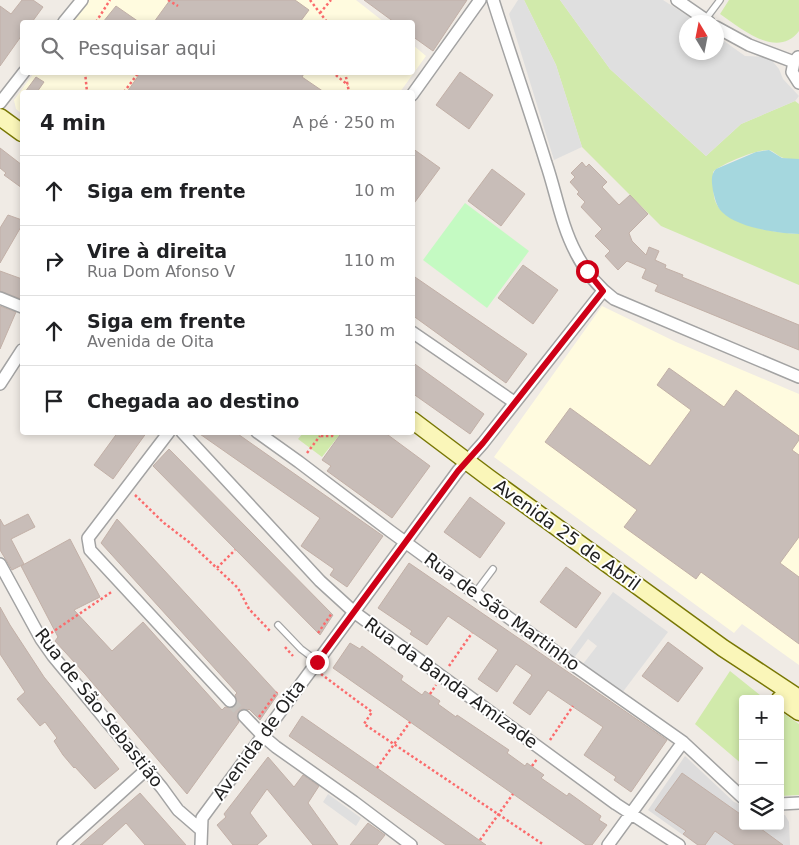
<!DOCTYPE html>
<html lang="pt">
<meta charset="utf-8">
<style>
:root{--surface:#fff;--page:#f2f2f2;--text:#202124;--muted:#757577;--line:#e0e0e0}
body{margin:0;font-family:"DejaVu Sans",sans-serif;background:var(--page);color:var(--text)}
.controls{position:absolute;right:15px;bottom:15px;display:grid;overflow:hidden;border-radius:5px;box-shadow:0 2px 8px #0003}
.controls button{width:45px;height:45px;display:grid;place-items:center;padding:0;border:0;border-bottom:1px solid var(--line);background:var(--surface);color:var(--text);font:25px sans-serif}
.compass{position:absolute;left:679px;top:15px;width:45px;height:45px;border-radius:50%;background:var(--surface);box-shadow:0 2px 8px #0003;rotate:350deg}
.stop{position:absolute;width:15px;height:15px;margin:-11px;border:4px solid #ce0017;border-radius:50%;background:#fff}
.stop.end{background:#ce0017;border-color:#fff;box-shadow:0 1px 5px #0008}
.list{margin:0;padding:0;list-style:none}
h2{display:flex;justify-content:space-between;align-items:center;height:65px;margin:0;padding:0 20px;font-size:21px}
h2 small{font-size:16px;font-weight:400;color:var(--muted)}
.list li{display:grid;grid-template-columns:32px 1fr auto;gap:15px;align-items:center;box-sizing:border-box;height:70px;padding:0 20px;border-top:1px solid var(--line)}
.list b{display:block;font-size:19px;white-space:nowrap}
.list p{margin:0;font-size:16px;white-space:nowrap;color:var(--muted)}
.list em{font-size:16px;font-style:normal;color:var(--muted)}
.icon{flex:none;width:28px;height:28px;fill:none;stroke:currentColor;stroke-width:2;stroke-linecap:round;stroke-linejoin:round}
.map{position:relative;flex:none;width:799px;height:845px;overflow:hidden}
.search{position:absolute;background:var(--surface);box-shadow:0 2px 8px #0003;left:20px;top:20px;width:395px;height:55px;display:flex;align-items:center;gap:12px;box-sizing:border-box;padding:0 18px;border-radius:5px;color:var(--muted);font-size:19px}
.panel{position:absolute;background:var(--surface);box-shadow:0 2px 8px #0003;left:20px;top:90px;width:395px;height:345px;border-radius:5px}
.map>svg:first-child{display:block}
.residential{fill:#dddcdc}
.education{fill:#fffbdf}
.grass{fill:#d1eaab}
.park{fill:#c4fac2}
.parking{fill:#dfdfdf}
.water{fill:#a5d7de}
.building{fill:#c8bdb8;stroke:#c2b0a7}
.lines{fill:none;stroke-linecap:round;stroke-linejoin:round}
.street-tunnel{stroke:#c6c2bd;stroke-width:11;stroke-dasharray:11 5.5;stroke-linecap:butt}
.lane-casing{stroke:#a3a3a3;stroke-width:8}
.street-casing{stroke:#a3a3a3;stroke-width:14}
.secondary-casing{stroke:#787704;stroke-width:19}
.path{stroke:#fb6b6c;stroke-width:2.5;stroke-dasharray:2.5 2.5;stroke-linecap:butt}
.lane{stroke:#fff;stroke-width:5.5}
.street{stroke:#fff;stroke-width:11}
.secondary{stroke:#faf6b9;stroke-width:16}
.route{stroke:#ce0017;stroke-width:6}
.labels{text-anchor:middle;stroke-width:4;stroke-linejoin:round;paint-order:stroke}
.street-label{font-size:18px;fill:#1f1f1f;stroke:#fff}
</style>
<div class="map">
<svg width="799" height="845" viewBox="0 0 799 845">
<rect width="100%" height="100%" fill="#f0ebe5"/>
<path class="residential" d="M685,756L734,802L743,806V826H780V815H785L789,822L790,845H697L648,810Z"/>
<path class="education" d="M88,0H356L384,22H72Z
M413,45L426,56L400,92H22V114L16,109L14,100L34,73L412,72Z
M602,306L676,342L799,394V665L742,624L734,633L494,457Z"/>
<path class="grass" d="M524,0H560L610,69L706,156L741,124L795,101L799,104V159C792,159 785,160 779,156C776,154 773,151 769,150C758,149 721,164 713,172C714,182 712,194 716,203C727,226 777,233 799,234V285L661,226L582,147L556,65Z
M729,0H799V31C777,60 741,28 720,14Z
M303,433V432L341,433L322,457L298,439Z
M730,671L765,699H743V765L695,724Z
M780,711L799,724V795L780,796Z"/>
<path class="park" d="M465,203L529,251L487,308L423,260Z"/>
<path class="parking" d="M518,0H524L556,65L582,147L554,160L509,14Z
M560,0H663L697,22H686V52H716L717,36L745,56L769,57L779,69L783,79L799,96L795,101L741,124L706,156L610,69Z
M613,592L668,632L622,693L583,664L597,646L588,639L574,658L568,653Z
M328,794L361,818L356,826L323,802Z"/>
<path class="water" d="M769,150L782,158L799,159V234C777,233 738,228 722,212C716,206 715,198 713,191C712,183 710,175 716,169L756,152Z"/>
<path class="building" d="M22,0H33L43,7L32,22H22V35L0,66V6L11,14Z
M170,0H295L309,10L300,22H154Z
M364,0H467L433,51L412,36V22H394Z
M116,6L139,22H103Z
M141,72H305L302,77L324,92H127Z
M460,72L493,95L469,129L436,105Z
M36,77L44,82L37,92H25Z
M0,148L22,165V188L4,175L6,173L0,168Z
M412,148L440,168L412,206Z
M582,162L586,167L589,164L607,182L602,187L619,205L630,195L648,214L629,233L632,241L646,255L649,247L659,251L655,260L666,265L665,268L683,275L682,277L799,325V350L655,291L658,285L642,278L646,269L627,261L618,270L605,256L610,251L595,236L602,229L581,207L585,202L577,194L579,192L570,182L575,177L571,173Z
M492,169L525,194L501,226L468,201Z
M8,215L22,220V225L0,263V228Z
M523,265L558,290L533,324L498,298Z
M0,271L22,279L21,299L0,291Z
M412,275L527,354L506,383L412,315Z
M0,306L16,312L0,349Z
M412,362L484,414L470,434L412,393Z
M669,368L724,407L736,390L799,436V440L792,450L799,455V537L780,563L799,577V644L701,572L696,579L624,527L637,510L545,442L570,408L650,466L691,410L657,385Z
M118,432H147L113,479L94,465Z
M197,432H235L383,536L347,587L330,575L334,569L301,546L320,518Z
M342,432H384L430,466L392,518L327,471L331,466L322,460Z
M169,449L333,615L320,635L153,466Z
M470,497L505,523L480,558L444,532Z
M28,514L35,527L11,539L24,564L12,570L0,550V519L4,526Z
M117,519L278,694L260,720L249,709L248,710L243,709L239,711L237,717L239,722L187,794L85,674L55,641L58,637L21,566L70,539L100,597L74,610L112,651L143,622L222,710L225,707L231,708L235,707L237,703L235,695L237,693L101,543Z
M409,563L667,740L631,792L614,780L616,777L584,755L603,727L548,690L530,715L513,703L532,675L516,664L497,692L478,679L498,650L448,616L427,645L410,634L412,631L378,608Z
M566,567L601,593L576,628L540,602Z
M0,607L10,625L44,677L119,769L95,789L75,767L74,768L63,755L54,741L57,738L45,722L40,726L17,699L25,692L0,654Z
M668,642L703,668L678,702L642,676Z
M350,643L360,649L362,646L403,676L401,680L422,695L425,691L440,701L438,704L456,717L457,715L509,750L507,753L525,766L527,763L544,775L541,778L567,796L569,793L601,816L599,820L607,825L592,845H586L333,668Z
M302,716L377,768L486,845H446L289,736Z
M268,757L294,787L303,775L319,786L308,803L338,845H313L267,789L250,813L267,836L257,845H233L217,825L226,817L224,814Z
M682,773L743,816V826H757L783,845H735L715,831L705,845H698L683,834L686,831L655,810Z
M140,793L186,845H145L126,823L102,845H80Z
M368,823L385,835L377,845H350Z"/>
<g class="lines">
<path class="street-tunnel" d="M230,701L244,716"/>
<g class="lane-casing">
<path id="lane" d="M705,20L720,0
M475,593L493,569
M278,625L301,649L317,661"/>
</g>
<g class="street-casing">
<path id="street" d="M493,0C510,54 529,108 546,163C556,192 561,225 576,253C585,271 598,287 614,299L799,377
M677,0L709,22
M64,22L82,0
M716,27L749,45L794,62
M798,57L794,62L792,72L799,83
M412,95L480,0
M0,103L24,72
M0,298L22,307
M412,332L514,402
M0,384L22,350
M169,432L88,538L90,550L230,701
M182,432L320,581L354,612L616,804L679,845
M257,432L299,462L390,531L575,666L683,742L743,798
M0,564L41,639L53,656L162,788L178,810L200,829
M244,716L263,736L276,747L354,802L411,845
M780,804L799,803
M63,845L147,769
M201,845L202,818L458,471L483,443L603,291
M608,845L683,742"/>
</g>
<g class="secondary-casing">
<path id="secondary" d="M0,117L22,133
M412,420L489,478L723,648L799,698
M780,699L799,712"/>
</g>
<path class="path" d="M168,0L178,6
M310,0L327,22
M320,13L331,0
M96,22L110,0
M85,72L87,92
M332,72L348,85
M345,72L349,92
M124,92L139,72
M319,432L320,436H332L335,432
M307,453L320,436
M135,495L164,523L189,542L238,588L249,609L271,632
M217,568L235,550
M51,633L113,591
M318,633L332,613
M285,647L293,656
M449,666L472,633
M321,674L372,712L364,724L544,845
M430,694L436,685
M259,717L277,692
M550,740L573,706
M532,766L537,759
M377,768L410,722
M480,840L513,794"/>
<use href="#lane" class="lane"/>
<use href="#street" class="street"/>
<use href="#secondary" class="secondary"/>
</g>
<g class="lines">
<path class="route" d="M317,662L458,471L483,443L603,291L587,271"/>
</g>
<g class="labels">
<g class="street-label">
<text transform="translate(567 535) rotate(36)" y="6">Avenida 25 de Abril</text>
<text transform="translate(502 612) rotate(36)" y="6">Rua de São Martinho</text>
<text transform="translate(451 683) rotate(36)" y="6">Rua da Banda Amizade</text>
<text transform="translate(99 708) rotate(52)" y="6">Rua de São Sebastião</text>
<text transform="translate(259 740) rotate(-54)" y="6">Avenida de Oita</text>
</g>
</g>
</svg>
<div class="controls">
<button>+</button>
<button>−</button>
<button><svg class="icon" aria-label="layers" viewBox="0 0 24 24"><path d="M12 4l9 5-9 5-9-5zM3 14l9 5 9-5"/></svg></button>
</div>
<svg class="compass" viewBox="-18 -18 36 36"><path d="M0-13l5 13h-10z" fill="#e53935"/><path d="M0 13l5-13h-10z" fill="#757577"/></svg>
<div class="stop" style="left:587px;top:271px"></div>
<div class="stop end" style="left:317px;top:662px"></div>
<div class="search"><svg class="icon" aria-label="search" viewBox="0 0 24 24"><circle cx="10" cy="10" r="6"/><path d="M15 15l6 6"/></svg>Pesquisar aqui</div>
<section class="panel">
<h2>4 min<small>A pé · 250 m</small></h2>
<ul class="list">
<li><svg class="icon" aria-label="ahead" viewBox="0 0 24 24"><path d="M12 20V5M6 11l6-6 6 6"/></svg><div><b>Siga em frente</b></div><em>10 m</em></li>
<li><svg class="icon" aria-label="right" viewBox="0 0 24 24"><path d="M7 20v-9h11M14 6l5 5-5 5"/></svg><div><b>Vire à direita</b><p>Rua Dom Afonso V</p></div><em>110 m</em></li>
<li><svg class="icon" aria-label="ahead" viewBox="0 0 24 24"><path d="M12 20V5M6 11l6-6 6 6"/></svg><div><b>Siga em frente</b><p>Avenida de Oita</p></div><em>130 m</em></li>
<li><svg class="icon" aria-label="arrive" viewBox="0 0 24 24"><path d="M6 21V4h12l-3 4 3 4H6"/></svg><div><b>Chegada ao destino</b></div></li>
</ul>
</section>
</div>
